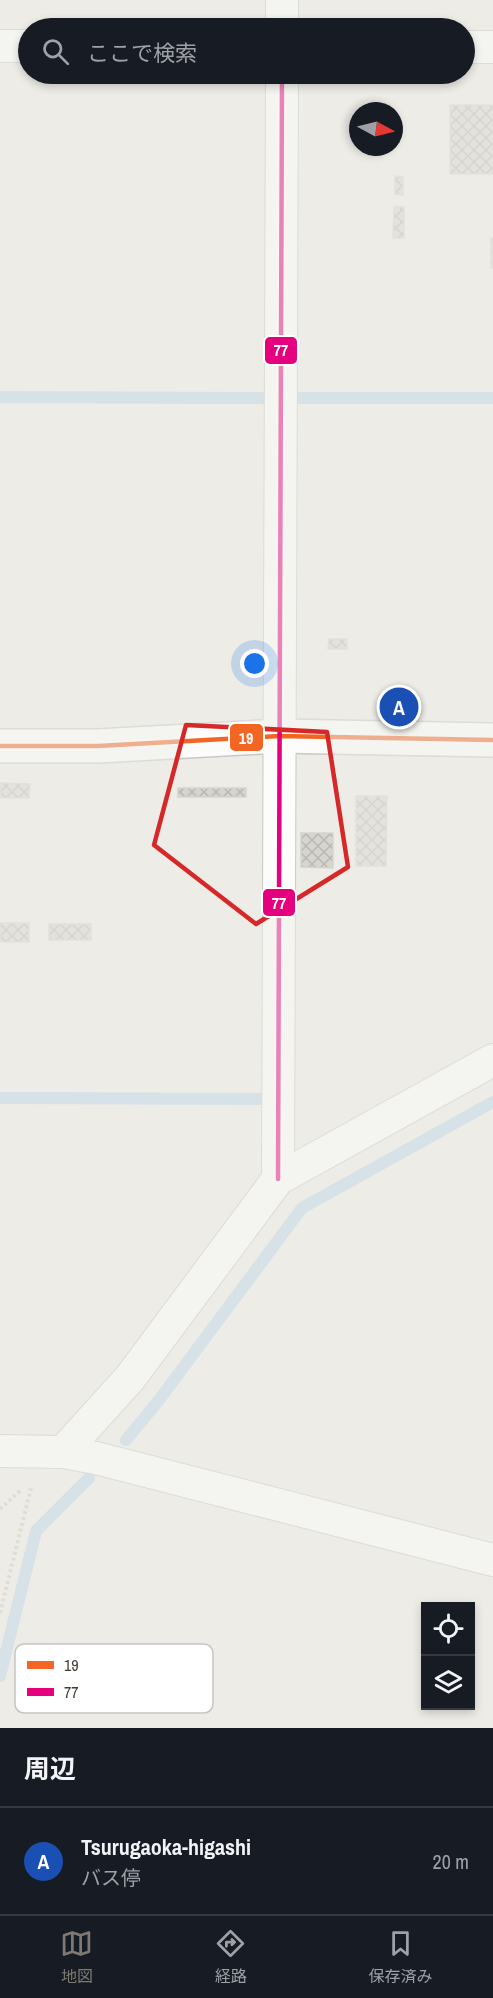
<!DOCTYPE html>
<html lang="ja">
<meta charset="utf-8">
<style>
:root{--surface:#171b24;--page:#20242c;--text:#f1f3f6;--muted:#9ea1a6;--line:#363941;--accent:#7e7a73}
body{margin:0;font-family:"Archivo Narrow","Noto Sans JP",sans-serif;background:var(--page);color:var(--text)}
.controls{position:absolute;right:18px;bottom:18px;display:grid;overflow:hidden;border-radius:0px;box-shadow:0 3px 9px #0003}
.controls button{width:54px;height:54px;display:grid;place-items:center;padding:0;border:0;border-bottom:2px solid var(--line);background:var(--surface);color:var(--text);font:30px sans-serif}
.compass{position:absolute;left:349px;top:102px;width:54px;height:54px;border-radius:50%;background:var(--surface);box-shadow:0 3px 9px #0003;rotate:97deg}
.you{position:absolute;left:255px;top:664px;width:21px;height:21px;margin:-15px;border:4px solid #fff;border-radius:50%;background:#1a73e8;box-shadow:0 0 0 9px #1a73e833}
.badge{display:grid;place-items:center;width:39px;height:39px;border-radius:50%;background:var(--accent);color:#fff;font-size:20px;font-weight:700}
.pin{position:absolute;translate:-50% -50%;border:3px solid #fff;box-shadow:0 2px 6px #0006}
.list{margin:0;padding:0;list-style:none}
h2{display:flex;justify-content:space-between;align-items:center;height:78px;margin:0;padding:0 24px;font-size:26px}
h2 small{font-size:20px;font-weight:400;color:var(--muted)}
.list li{display:grid;grid-template-columns:39px 1fr auto;gap:18px;align-items:center;box-sizing:border-box;height:108px;padding:0 24px;border-top:2px solid var(--line)}
.list b{display:block;font-size:22px;white-space:nowrap}
.list p{margin:0;font-size:20px;white-space:nowrap;color:var(--muted)}
.list em{font-size:20px;font-style:normal;color:var(--muted)}
.icon{flex:none;width:33px;height:33px;fill:none;stroke:currentColor;stroke-width:2;stroke-linecap:round;stroke-linejoin:round}
.map{position:relative;flex:none;width:493px;height:1728px;overflow:hidden}
.search{position:absolute;background:var(--surface);box-shadow:0 3px 9px #0003;left:18px;right:18px;top:18px;height:66px;display:flex;align-items:center;gap:15px;box-sizing:border-box;padding:0 21px;border-radius:33px;color:var(--muted);font-size:22px}
.sheet{height:186px;background:var(--surface)}
nav{display:flex;justify-content:space-around;align-items:center;box-sizing:border-box;height:84px;border-top:2px solid var(--line);background:var(--surface);font-size:16px;color:var(--muted)}
nav a{display:grid;justify-items:center;gap:3px}
nav .on{color:var(--accent)}
.map>svg:first-child{display:block}
.lines{fill:none;stroke-linecap:round;stroke-linejoin:round}
.stream{stroke:#bad2e8;stroke-width:12}
.building{fill:url(#building-cross-hatch);stroke:#d5d3cd;stroke-width:1.5}
.minor-casing{stroke:#c9c8c3;stroke-width:34}
.tertiary-casing{stroke:#c9c8c3;stroke-width:36}
.path{stroke:#cccac6;stroke-width:4;stroke-dasharray:3 3;stroke-linecap:butt}
.minor{stroke:#fcfcfb;stroke-width:32}
.tertiary{stroke:#fcfcfb;stroke-width:33}
.bus-1-casing{stroke:#fff;stroke-width:9}
.bus-2-casing{stroke:#fff;stroke-width:9}
.bus-1{stroke:#f26522;stroke-width:4.5}
.bus-2{stroke:#e5007d;stroke-width:4.5}
.marked{fill:none;stroke:#d62828;stroke-width:4.5;stroke-linejoin:round}
.key{fill:#fff;stroke:#c6c5c2;stroke-width:1.5}
.key-label{font-size:16px;fill:#423d34}
.line-badge{stroke:#fff;stroke-width:2}
.badge-label{font-size:16px;text-anchor:middle;font-weight:bold;fill:#fff}
</style>
<div class="map">
<svg width="493" height="1728" viewBox="0 0 493 1728">
<defs>
<pattern id="building-cross-hatch" width="8" height="8" patternUnits="userSpaceOnUse" patternTransform="scale(1.5)"><rect width="8" height="8" fill="#d7d5cf"/><path d="M0 0l8 8M0 8l8-8" fill="none" stroke="#bab8b2"/></pattern>
</defs>
<rect width="100%" height="100%" fill="#edece7"/>
<g class="lines">
<path class="stream" d="M0,397L268,398
M293,398H493
M0,1098L263,1099
M126,1440L159,1400L302,1208L493,1102
M0,1676L36,1531L89,1478"/>
</g>
<path class="building" d="M450,105H493V174H450Z
M395,176L403,177V195L395,194Z
M394,207H404V238H393Z
M491,238H493V268H491Z
M329,639H347V649H328Z
M0,783L30,784L29,798H1Z
M178,788H246V797H178Z
M356,796H387L386,866H356Z
M301,833H333V868L301,867Z
M0,923H29V942H0Z
M49,924H91V940H49Z"/>
<g class="lines">
<g class="minor-casing">
<path id="minor" d="M282,28V0
M0,46H28
M464,47H493
M278,1179L282,74
M0,1451L63,1452L96,1458L493,1560
M63,1452L130,1378L278,1179L493,1060"/>
</g>
<g class="tertiary-casing">
<path id="tertiary" d="M0,746H98L279,736L493,740"/>
</g>
<path class="path" d="M0,1509L22,1489
M0,1613L31,1488"/>
<use href="#minor" class="minor"/>
<use href="#tertiary" class="tertiary"/>
<g class="bus-1-casing">
<path id="bus-1" d="M0,746H98L279,736L493,740"/>
</g>
<g class="bus-2-casing">
<path id="bus-2" d="M278,1179L282,74"/>
</g>
<use href="#bus-1" class="bus-1"/>
<use href="#bus-2" class="bus-2"/>
</g>
<path d="M0 0H493V1728H0ZM186,725L327,732L348,867L256,924L154,845Z" fill="#edece7" fill-opacity=".55" fill-rule="evenodd"/>
<path class="marked" d="M186,725L327,732L348,867L256,924L154,845Z"/>
<rect x="15" y="1644" width="198" height="69" rx="9" class="key"/>
<rect x="27" y="1661" width="27" height="8" fill="#f26522"/>
<rect x="27" y="1688" width="27" height="8" fill="#e5007d"/>
<g class="key-label">
<text x="64" y="1671">19</text>
<text x="64" y="1698">77</text>
</g>
<g class="line-badge">
<rect x="264" y="336" width="34" height="29" rx="6" fill="#e5007d"/>
<rect x="229" y="723" width="35" height="29" rx="6" fill="#f26522"/>
<rect x="262" y="888" width="34" height="29" rx="6" fill="#e5007d"/>
</g>
<g class="badge-label">
<text x="281" y="356">77</text>
<text x="246" y="744">19</text>
<text x="279" y="909">77</text>
</g>
</svg>
<div class="controls">
<button><svg class="icon" aria-label="locate" viewBox="0 0 24 24"><circle cx="12" cy="12" r="6"/><path d="M12 2v4M12 18v4M2 12h4M18 12h4"/></svg></button>
<button><svg class="icon" aria-label="layers" viewBox="0 0 24 24"><path d="M12 4l9 5-9 5-9-5zM3 14l9 5 9-5"/></svg></button>
</div>
<svg class="compass" viewBox="-18 -18 36 36"><path d="M0-13l5 13h-10z" fill="#e53935"/><path d="M0 13l5-13h-10z" fill="#9ea1a6"/></svg>
<div class="you"></div>
<div class="pin badge" style="left:399px;top:707px;background:#1a4fb4">A</div>
<div class="search"><svg class="icon" aria-label="search" viewBox="0 0 24 24"><circle cx="10" cy="10" r="6"/><path d="M15 15l6 6"/></svg>ここで検索</div>
</div>
<section class="sheet">
<h2>周辺<small></small></h2>
<ul class="list">
<li><span class="badge" style="background:#1a4fb4">A</span><div><b>Tsurugaoka-higashi</b><p>バス停</p></div><em>20 m</em></li>
</ul>
</section>
<nav>
<a class="on"><svg class="icon" aria-label="map" viewBox="0 0 24 24"><path d="M3 6l6-2 6 2 6-2v14l-6 2-6-2-6 2zM9 4v14M15 6v14"/></svg>地図</a>
<a><svg class="icon" aria-label="directions" viewBox="0 0 24 24"><path d="M12 3l9 9-9 9-9-9zM9 14v-3h6M13 9l2 2-2 2"/></svg>経路</a>
<a><svg class="icon" aria-label="saved" viewBox="0 0 24 24"><path d="M7 4h10v16l-5-4-5 4z"/></svg>保存済み</a>
</nav>
